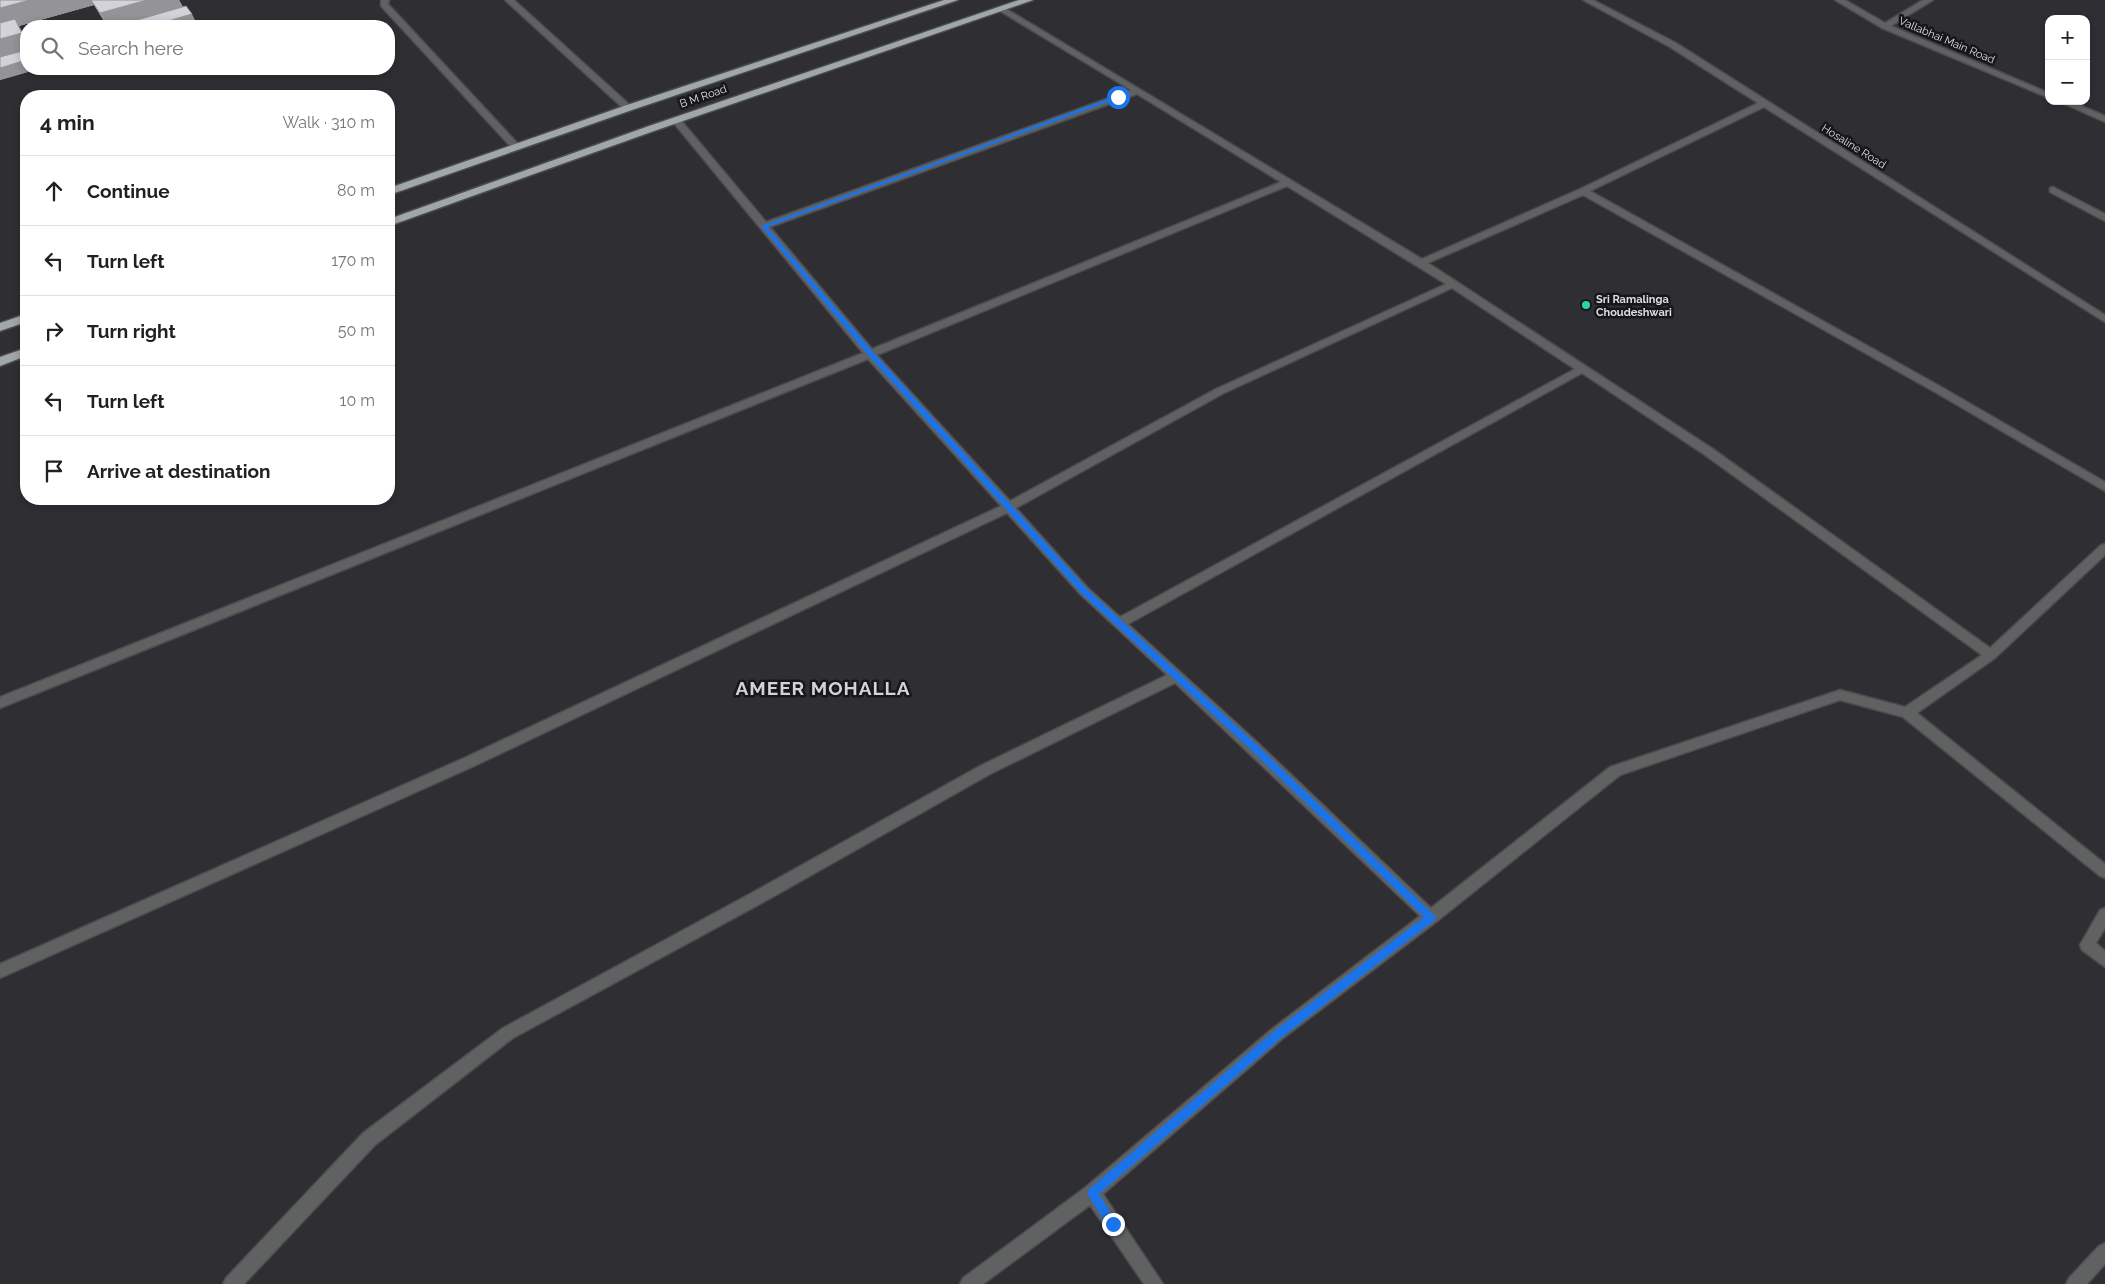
<!DOCTYPE html>
<meta charset="utf-8">
<style>
:root{--surface:#fff;--page:#f6f6f6;--text:#202124;--muted:#757577;--line:#e0e0e0}
body{margin:0;font-family:Raleway,sans-serif;background:var(--page);color:var(--text)}
.controls{position:absolute;right:15px;top:15px;display:grid;overflow:hidden;border-radius:10px;box-shadow:0 2px 8px #0003}
.controls button{width:45px;height:45px;display:grid;place-items:center;padding:0;border:0;border-bottom:1px solid var(--line);background:var(--surface);color:var(--text);font:25px sans-serif}
.stop{position:absolute;width:15px;height:15px;margin:-11px;border:4px solid #1a73e8;border-radius:50%;background:#fff}
.stop.end{background:#1a73e8;border-color:#fff;box-shadow:0 1px 5px #0008}
.list{margin:0;padding:0;list-style:none}
h2{display:flex;justify-content:space-between;align-items:center;height:65px;margin:0;padding:0 20px;font-size:21px}
h2 small{font-size:16px;font-weight:400;color:var(--muted)}
.list li{display:grid;grid-template-columns:32px 1fr auto;gap:15px;align-items:center;box-sizing:border-box;height:70px;padding:0 20px;border-top:1px solid var(--line)}
.list b{display:block;font-size:19px;white-space:nowrap}
.list em{font-size:16px;font-style:normal;color:var(--muted)}
.icon{flex:none;width:28px;height:28px;fill:none;stroke:currentColor;stroke-width:2;stroke-linecap:round;stroke-linejoin:round}
.map{position:relative;flex:none;width:2105px;height:1284px;overflow:hidden}
.search{position:absolute;background:var(--surface);box-shadow:0 2px 8px #0003;left:20px;top:20px;width:375px;height:55px;display:flex;align-items:center;gap:12px;box-sizing:border-box;padding:0 18px;border-radius:20px;color:var(--muted);font-size:19px}
.panel{position:absolute;background:var(--surface);box-shadow:0 2px 8px #0003;left:20px;top:90px;width:375px;height:415px;border-radius:20px}
.map>svg:first-child{display:block}
.lines{fill:none;stroke-linecap:round;stroke-linejoin:round}
.minor-casing{stroke:#4b4a4f;stroke-width:3}
.highway-casing{stroke:#4b4a4f;stroke-width:3}
.minor{fill:#5f6261;fill-rule:evenodd}
.highway{fill:#a0a8a5;fill-rule:evenodd}
.wall{fill:#b6b5bb}
.shaded-wall{fill:#949398}
.building{fill:#d4d2d9;stroke:#949398}
.route{fill:#1a73e8}
.poi-dot{fill:#2dd4ab;stroke:#171719;stroke-width:2}
.labels{text-anchor:middle;stroke-width:5;stroke-linejoin:round;paint-order:stroke}
.far-street-label{font-size:11px;fill:#dfdee2;stroke:#171719}
.far-poi-label{font-size:11px;font-weight:bold;fill:#dfdee2;stroke:#171719;text-anchor:start}
.district-label{font-size:19px;font-weight:bold;letter-spacing:1px;fill:#d4d2d9;stroke:#171719}
</style>
<div class="map">
<svg width="2105" height="1284" viewBox="0 0 2105 1284">
<rect width="100%" height="100%" fill="#2f2e33"/>
<g class="lines">
<g class="minor-casing">
<path id="minor" d="M381,0H389L388,4L519,145V149H513L381,6Z
M505,0H514L631,106V110H625Z
M1583,0H1593L1676,43L2105,315V322L1764,107L1590,191L1943,388L2105,482V491L1935,392L1583,195L1428,263L1713,449L1990,648L2101,545L2105,544V555L1995,658L1917,713L2105,864V878L2100,876L1903,717L1840,700L1620,775L1436,922L1282,1039L1103,1194L1163,1284H1144L1090,1205L983,1284H960L963,1278L1086,1187L1272,1029L1420,916L1175,683L990,774L769,899L513,1038L375,1145L244,1284H223L226,1278L363,1133L503,1028L759,889L980,766L1167,675L1080,594L1007,513L472,767L0,978V964L462,759L1001,506L868,359L0,708V697L863,353L673,122V118H679L766,222L1131,90L1000,11L999,9L1003,7L1422,259L1580,189L1758,103L1670,47ZM1137,94L1281,182L872,349L770,227ZM1287,186L1446,284L1216,389L1010,501L877,355ZM1452,288L1575,369L1120,617L1088,588L1016,508L1224,393ZM1582,373L1705,455L1982,655L1905,707L1840,690L1610,767L1431,908L1257,742L1128,624Z
M1835,0H1845L1885,23L1923,0H1933L1891,26L2049,93V98L1882,28Z
M2058,101H2070L2105,116V122Z
M2053,187L2105,214V221L2050,192V188Z
M2105,908V928L2096,943L2105,951V967L2082,950L2080,945L2100,910Z
M2105,1243V1264L2087,1284H2066L2069,1278L2099,1246Z"/>
</g>
<g class="highway-casing">
<path id="highway" d="M944,0H958L632,110L389,195V188L624,106Z
M1019,0H1033L654,131L389,226V219L646,127Z
M26,314V322L0,331V323Z
M26,348V356L0,366V357Z"/>
</g>
<use href="#minor" class="minor"/>
<use href="#highway" class="highway"/>
</g>
<path class="wall" d="M0,0H179L183,7L197,24L191,26H107L94,5L19,26L26,69H38L0,80Z"/>
<path class="shaded-wall" d="M30,0H91L94,5L19,26L26,38V55L0,63V8Z
M147,0H179L185,12L135,26H107L100,13Z
M192,14L197,24L191,26H151Z
M26,60V69H38L0,80V68Z"/>
<path class="building" d="M0,0H30L0,8Z
M91,0H147L100,13Z
M186,6L192,14L151,26H116Z
M15,19L22,33L0,39V23Z
M26,50V60L0,68V57Z"/>
<path class="route" d="M1116,96L1121,97L767,227L873,352L1087,589L1255,743L1436,917L1435,920L1281,1038L1099,1194L1118,1224L1117,1227L1113,1229L1109,1227L1089,1197L1087,1193L1089,1189L1274,1031L1424,917L1249,748L1081,593L868,355L761,226Z"/>
<circle class="poi-dot" cx="1586" cy="305" r="5"/>
<g class="labels">
<g class="far-street-label">
<text transform="translate(1947 40) rotate(23)" y="4">Vallabhai Main Road</text>
<text transform="translate(703 96) rotate(-19)" y="4">B M Road</text>
<text transform="translate(1854 146) rotate(32)" y="4">Hosaline Road</text>
</g>
<g class="far-poi-label">
<text x="1596" y="303">Sri Ramalinga<tspan x="1596" dy="13">Choudeshwari</tspan></text>
</g>
<g class="district-label">
<text x="823" y="695">AMEER MOHALLA</text>
</g>
</g>
</svg>
<div class="controls">
<button>+</button>
<button>−</button>
</div>
<div class="stop" style="left:1118px;top:97px"></div>
<div class="stop end" style="left:1113px;top:1224px"></div>
<div class="search"><svg class="icon" aria-label="search" viewBox="0 0 24 24"><circle cx="10" cy="10" r="6"/><path d="M15 15l6 6"/></svg>Search here</div>
<section class="panel">
<h2>4 min<small>Walk · 310 m</small></h2>
<ul class="list">
<li><svg class="icon" aria-label="ahead" viewBox="0 0 24 24"><path d="M12 20V5M6 11l6-6 6 6"/></svg><div><b>Continue</b></div><em>80 m</em></li>
<li><svg class="icon" aria-label="left" viewBox="0 0 24 24"><path d="M17 20v-9H6M10 6l-5 5 5 5"/></svg><div><b>Turn left</b></div><em>170 m</em></li>
<li><svg class="icon" aria-label="right" viewBox="0 0 24 24"><path d="M7 20v-9h11M14 6l5 5-5 5"/></svg><div><b>Turn right</b></div><em>50 m</em></li>
<li><svg class="icon" aria-label="left" viewBox="0 0 24 24"><path d="M17 20v-9H6M10 6l-5 5 5 5"/></svg><div><b>Turn left</b></div><em>10 m</em></li>
<li><svg class="icon" aria-label="arrive" viewBox="0 0 24 24"><path d="M6 21V4h12l-3 4 3 4H6"/></svg><div><b>Arrive at destination</b></div></li>
</ul>
</section>
</div>
